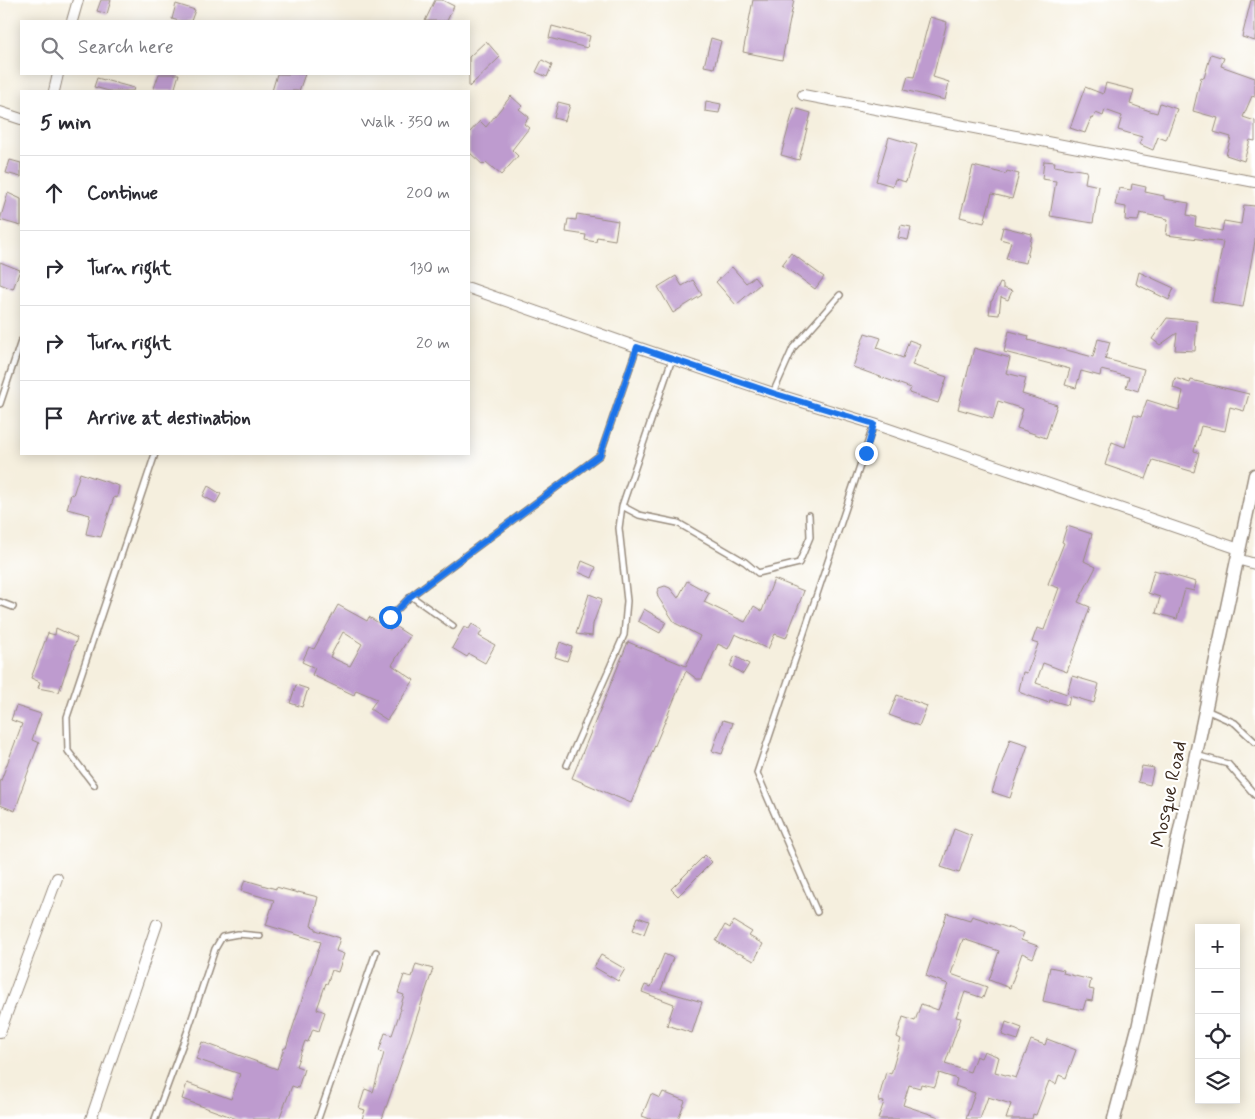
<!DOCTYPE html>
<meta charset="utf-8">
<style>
:root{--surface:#fff;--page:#f2f2f3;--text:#2b2b33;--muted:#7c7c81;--line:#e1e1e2}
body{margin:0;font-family:Mynerve,sans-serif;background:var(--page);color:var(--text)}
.controls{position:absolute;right:15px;bottom:15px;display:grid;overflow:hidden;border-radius:0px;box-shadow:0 2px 12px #0003}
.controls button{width:45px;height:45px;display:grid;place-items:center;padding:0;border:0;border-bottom:1px solid var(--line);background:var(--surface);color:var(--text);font:25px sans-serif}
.stop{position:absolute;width:15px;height:15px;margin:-11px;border:4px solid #1a73e8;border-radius:50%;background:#fff}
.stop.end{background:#1a73e8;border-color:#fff;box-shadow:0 1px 5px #0008}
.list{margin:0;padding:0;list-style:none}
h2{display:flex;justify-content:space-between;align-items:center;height:65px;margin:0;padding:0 20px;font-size:21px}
h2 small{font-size:16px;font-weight:400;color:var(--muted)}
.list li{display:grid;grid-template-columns:32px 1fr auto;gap:15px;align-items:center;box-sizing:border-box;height:75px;padding:0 20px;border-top:1px solid var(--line)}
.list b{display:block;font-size:19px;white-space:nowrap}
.list em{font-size:16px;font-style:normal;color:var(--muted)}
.icon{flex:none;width:28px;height:28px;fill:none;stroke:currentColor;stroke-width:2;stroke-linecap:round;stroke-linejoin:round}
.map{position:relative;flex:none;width:1255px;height:1119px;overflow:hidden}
.search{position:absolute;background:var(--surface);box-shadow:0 2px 12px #0003;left:20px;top:20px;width:450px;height:55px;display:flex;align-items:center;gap:12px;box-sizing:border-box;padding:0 18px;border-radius:0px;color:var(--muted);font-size:19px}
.panel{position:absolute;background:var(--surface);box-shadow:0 2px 12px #0003;left:20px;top:90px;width:450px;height:365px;border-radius:0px}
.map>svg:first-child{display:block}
.building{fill:#be9bcf;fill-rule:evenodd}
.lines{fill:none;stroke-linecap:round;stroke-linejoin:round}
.service-casing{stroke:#988c7e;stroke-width:8}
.minor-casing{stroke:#988c7e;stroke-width:12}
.tertiary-casing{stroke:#988c7e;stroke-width:15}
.service{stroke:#fff;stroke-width:5}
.minor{stroke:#fff;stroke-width:10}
.tertiary{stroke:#fff;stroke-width:12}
.route{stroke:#1a73e8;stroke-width:6}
.labels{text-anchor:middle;stroke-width:4.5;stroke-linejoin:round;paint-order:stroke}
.street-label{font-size:20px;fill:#3b2a1e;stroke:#fff}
</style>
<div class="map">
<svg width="1255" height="1119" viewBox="0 0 1255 1119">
<rect width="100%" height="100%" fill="#fff"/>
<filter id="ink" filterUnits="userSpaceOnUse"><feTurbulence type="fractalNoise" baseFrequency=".02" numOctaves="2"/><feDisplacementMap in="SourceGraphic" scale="10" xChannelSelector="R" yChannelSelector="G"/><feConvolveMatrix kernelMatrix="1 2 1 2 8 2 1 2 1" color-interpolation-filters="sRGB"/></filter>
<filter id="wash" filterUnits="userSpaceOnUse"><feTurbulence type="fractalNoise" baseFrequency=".0096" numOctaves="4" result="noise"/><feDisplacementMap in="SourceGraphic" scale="20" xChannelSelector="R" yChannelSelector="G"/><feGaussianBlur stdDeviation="1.12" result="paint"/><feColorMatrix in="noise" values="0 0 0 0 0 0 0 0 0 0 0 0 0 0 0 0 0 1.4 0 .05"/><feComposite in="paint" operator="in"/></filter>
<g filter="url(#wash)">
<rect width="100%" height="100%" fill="#f5efde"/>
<g id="blocks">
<path class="building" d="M101,0H111L107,14L97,11Z
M435,0H442L454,6L447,21H425Z
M753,0H794L782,60L743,52Z
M1251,0H1255V41L1242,37Z
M176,4L195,10L191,21H179L172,19Z
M930,17L947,22L933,77L949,82L945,100L904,90L908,76L914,77Z
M552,26L590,36L587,48L549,38Z
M711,38L721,41L714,68L704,66Z
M486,41L500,57L469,87V57Z
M1211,54L1224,58L1221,66L1255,78V97L1252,96L1243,117L1255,121V141L1250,140L1244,161L1226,155L1231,137L1214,132L1218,118L1193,111L1201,77L1204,78Z
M542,60L552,65L547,77L536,72Z
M159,74H179L174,91H153Z
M277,74H305L299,91H272Z
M97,78L134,88L133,91H109L94,87Z
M1106,83L1134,90L1130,104L1150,111L1157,113L1160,103L1177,109L1166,140L1158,137L1153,150L1139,144L1142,137L1118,130L1122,116L1105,110L1103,116L1096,113L1093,119L1091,118L1085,133L1070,128L1085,87L1103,94Z
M511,96L522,106L519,109L529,117L524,124L529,128L512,150L518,156L501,175L486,162L483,165L469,152V133L480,121L486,127Z
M706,101L721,104L719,113L705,111Z
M558,102L570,105L565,121L554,118Z
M794,108L811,113L799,160L781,155Z
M889,137L917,145L906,182L895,179L893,186L876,181Z
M10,160L21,163V177L6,173Z
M1044,161L1055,162L1054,166L1087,171L1085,183L1099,186L1093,223L1050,216L1056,181L1042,179Z
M973,166L1006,174L1007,171L1019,174L1012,199L992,194L984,223L960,217Z
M1132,184L1146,187L1145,192L1164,196V199L1189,203L1187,215L1196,217L1195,226L1222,231L1224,221L1241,224L1244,205L1255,206V241L1243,307L1212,302L1223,242L1166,235L1168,219L1140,213L1138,221L1125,220L1126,207L1115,205L1119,188L1131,190Z
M8,193L21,199V226L0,220Z
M577,214L618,221L615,240L597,237L596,242L585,240L586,235L566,232L568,219L576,220Z
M901,225L911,227L908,240L898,238Z
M1003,227L1032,234L1026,263L1006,259L1011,242L1000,239Z
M791,253L824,277L815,289L782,265Z
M0,262L20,270L13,289L0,284Z
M732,267L746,283L754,277L760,284L736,305L716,282Z
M1139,272L1174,288L1169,300L1136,284Z
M676,276L682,286L693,280L702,295L673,313L658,287Z
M1000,283L1003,284V288L1012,291L1008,300L1001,297L999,315L989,314L991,301H992Z
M1167,318L1197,321L1195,351L1175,350L1177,333L1160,345L1152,339Z
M1009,331L1029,336L1028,340L1093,357L1098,339L1110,342L1105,359L1144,369L1138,391L1126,387L1129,377L1101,370L1100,376L1081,371L1076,388L1065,385L1070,369L1004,352Z
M865,333L881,338L877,348L903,358L909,340L920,344L912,365L947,377L938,403L909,393L911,388L853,367Z
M974,348L1010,358L1006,373L1026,378L1022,394L1057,405L1046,438L1017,428L1023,409L998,401L993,419L958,409Z
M1175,378L1190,383L1191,380L1249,394L1244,411L1230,407L1225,431L1201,426L1194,451L1199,453L1194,472L1153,460L1146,479L1105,465L1112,442L1125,447L1134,415L1141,417L1147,400L1179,410L1183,391L1173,388Z
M80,473L119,486L117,498L114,497L101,537L86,534L90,515L67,509L71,494L73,495Z
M208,486L221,494L216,503L203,496Z
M1067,526L1092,534L1084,561L1096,567L1078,602L1090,607L1067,672L1043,663L1036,683L1067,694L1072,676L1099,684L1094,703L1070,696L1068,705L1050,700L1049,703L1021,693L1019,690L1023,672L1027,673L1038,644L1032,642L1037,628L1044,630L1059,588L1048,584L1064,543L1062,542Z
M582,561L596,567L592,578L578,572Z
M1154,570L1196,582L1194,591L1185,589L1177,619L1156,613L1160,597L1148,593Z
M774,579L804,591L786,638L775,634L768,649L735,634L728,649L718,644L702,679H697L686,671L631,803L572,778L628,642L686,666L700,636L675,623L658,597L657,592L659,588L665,586L670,588L678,598L687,581L709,593L704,602L745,622L754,606L762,611Z
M589,594L602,599L593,624L592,636L576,634Z
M338,605L367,621L369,617L390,630L393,625L410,636L392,665L414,680L387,720L370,709L377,699L356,690L354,695L312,675L315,668L302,662L309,647L314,649ZM343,632L362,644L350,666L330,657Z
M644,609L666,622L660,633L638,621Z
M472,624L482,630L479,636L495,645L485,663L469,654L467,657L452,648L464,627L469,629Z
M56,628L77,638L59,692L38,688L40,682L31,678L48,633L55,635Z
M560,642L572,647L567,661L555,657Z
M735,656L749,664L743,674L730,666Z
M296,685L308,689L302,707L290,703Z
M897,695L927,706L919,726L889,715Z
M16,706L41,714L32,740L39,743L21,791H22L15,811L0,805V783L22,724L11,720Z
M723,720L733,723L722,754L712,751Z
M1010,739L1028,745L1010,798L992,792Z
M1142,766L1154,768L1150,785L1138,782Z
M954,829L972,836L959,873L941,867Z
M705,855L712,862L678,896L671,889Z
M245,880L276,889V887L298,893V892L318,897L311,926L316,928V930L340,938L336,951L344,954L338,972L332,970L327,984L326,983L317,1009L325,1012L319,1031L313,1029L308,1042L305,1041L296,1066L304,1069L298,1088L292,1086L279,1119H237L182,1099L187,1083L231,1099L240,1074L196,1059L202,1042L277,1069L284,1048H286L321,942L266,925L274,900L241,891Z
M947,913L970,920L972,916L1024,933L1021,940L1038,946L1033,958L1022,953L1010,988L989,980L999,951L963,939L951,974L987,987L983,998L965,992L956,1017L961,1018L945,1064L970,1072L976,1056L981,1058L984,1051L999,1057L995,1072L1016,1078L1031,1040L1045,1045L1047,1039L1076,1050L1066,1078L1059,1075L1056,1084L1049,1081L1036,1115L1033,1114L1032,1119H1006L1011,1104L988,1097L980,1119H966L975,1093L955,1086L957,1079L939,1073L935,1087L921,1084L920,1088L909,1085L903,1105L939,1117V1119H878L884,1102L878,1101L886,1072L891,1074L901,1039L897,1037L903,1017L915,1021L921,1004L938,1010L948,984L926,976Z
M638,917L649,921L644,934L633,930Z
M734,921L752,932L749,936L763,944L754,961L739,953L738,954L716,941L725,925L730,928Z
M664,954L673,958L661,990L702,1002L692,1033L667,1025L674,1004L642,992L645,985L651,987Z
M601,955L625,969L618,981L594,967Z
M416,964L433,969L398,1073L382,1119H362L365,1110L359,1108L365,1089L373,1092L384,1053L379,1051L385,1033L392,1035L401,1009L400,1008L404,995L398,993L404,975L412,977Z
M1050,967L1064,970L1063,973L1091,980L1089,989L1094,990L1092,1001L1086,1000L1083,1010L1043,1001Z
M1006,1022L1022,1028L1018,1040L1002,1035Z
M663,1092L685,1101L678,1119H650L642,1116L651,1094L660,1098Z"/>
</g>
</g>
<g filter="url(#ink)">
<use href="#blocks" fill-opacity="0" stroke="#988c7e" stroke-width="1"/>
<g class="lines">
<g class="service-casing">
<path id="service" d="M672,359L622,506L639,515L678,523L745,562L758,573L799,563L810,537L809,515
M773,393L793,348L840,295
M0,404L21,341
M411,596L453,626
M0,602L13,607
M390,617L411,596L600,455L637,347
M1206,710L1235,723L1255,742
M1196,755L1228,764L1255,795
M567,765L624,635L627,601L619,528L622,506
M94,785L68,751L67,717L155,454
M817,912L757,773L874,424
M155,1119L188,1030L215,949L222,937L238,934L260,936
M318,1119L376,952"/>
</g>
<g class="minor-casing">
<path id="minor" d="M72,21L78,0
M54,91L58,74
M803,95L1255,182
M0,112L21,119
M469,288L637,347L773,393L874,424L1239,549
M1237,559L1255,564
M0,1032L57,878
M91,1119L157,924"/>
</g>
<g class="tertiary-casing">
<path id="tertiary" d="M1114,1119L1138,1028L1255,475"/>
</g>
<use href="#service" class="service"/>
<use href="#minor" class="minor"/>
<use href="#tertiary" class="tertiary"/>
</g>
</g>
<g class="lines" filter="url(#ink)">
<path class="route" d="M390,617L411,596L600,455L637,347L773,393L874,424L866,453"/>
</g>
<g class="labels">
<g class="street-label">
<text transform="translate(1168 794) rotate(-78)" y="7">Mosque Road</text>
</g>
</g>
</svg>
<div class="controls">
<button>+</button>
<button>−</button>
<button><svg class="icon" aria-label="locate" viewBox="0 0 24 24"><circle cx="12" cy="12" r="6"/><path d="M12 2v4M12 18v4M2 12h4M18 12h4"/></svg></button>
<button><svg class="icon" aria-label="layers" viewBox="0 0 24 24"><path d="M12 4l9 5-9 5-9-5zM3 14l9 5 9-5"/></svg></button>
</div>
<div class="stop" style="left:390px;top:617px"></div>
<div class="stop end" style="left:866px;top:453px"></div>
<div class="search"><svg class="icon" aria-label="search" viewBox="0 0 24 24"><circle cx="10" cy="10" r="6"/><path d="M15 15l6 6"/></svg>Search here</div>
<section class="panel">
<h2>5 min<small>Walk · 350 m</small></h2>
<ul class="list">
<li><svg class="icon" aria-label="ahead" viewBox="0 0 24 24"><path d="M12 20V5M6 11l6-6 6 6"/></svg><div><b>Continue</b></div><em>200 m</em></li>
<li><svg class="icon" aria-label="right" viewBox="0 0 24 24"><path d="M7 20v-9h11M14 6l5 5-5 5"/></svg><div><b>Turn right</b></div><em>130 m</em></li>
<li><svg class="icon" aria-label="right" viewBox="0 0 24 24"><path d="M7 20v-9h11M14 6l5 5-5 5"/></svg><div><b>Turn right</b></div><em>20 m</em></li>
<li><svg class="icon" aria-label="arrive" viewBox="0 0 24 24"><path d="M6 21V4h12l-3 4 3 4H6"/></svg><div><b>Arrive at destination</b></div></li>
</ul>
</section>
</div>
